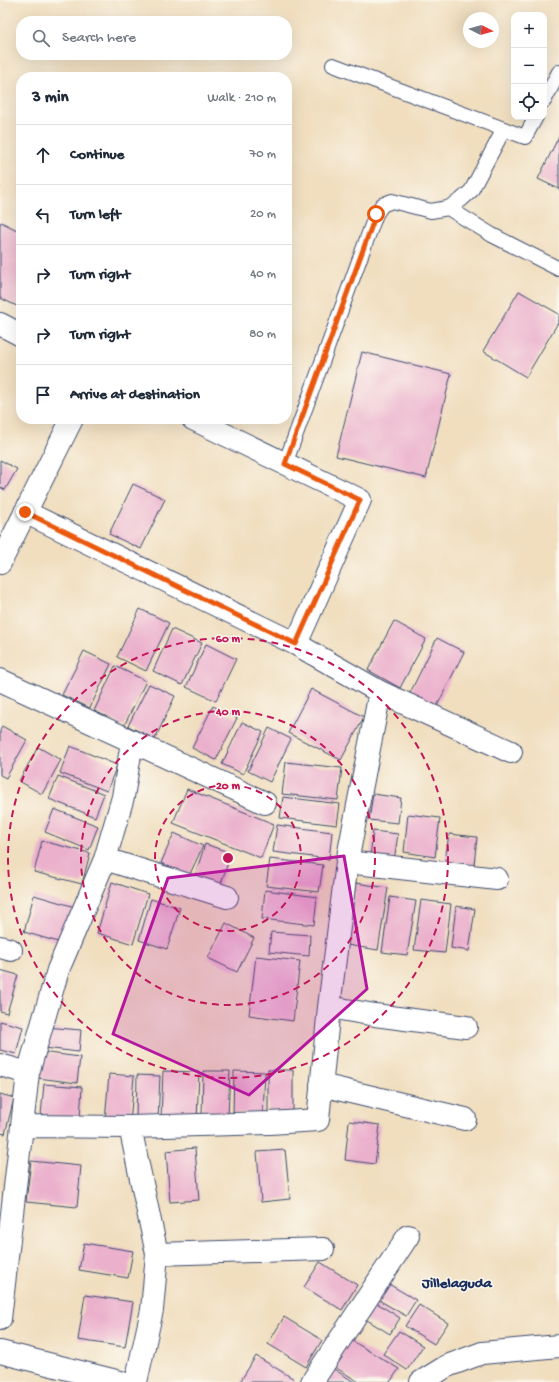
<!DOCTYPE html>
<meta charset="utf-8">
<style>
:root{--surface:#fff;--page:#f2f2f3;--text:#1f2937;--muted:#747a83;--line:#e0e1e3}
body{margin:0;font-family:"Gochi Hand",sans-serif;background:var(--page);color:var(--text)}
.controls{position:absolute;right:12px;top:12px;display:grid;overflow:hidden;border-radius:8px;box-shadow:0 4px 16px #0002}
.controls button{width:36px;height:36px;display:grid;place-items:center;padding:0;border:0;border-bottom:1px solid var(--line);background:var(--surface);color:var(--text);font:20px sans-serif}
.compass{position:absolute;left:463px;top:12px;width:36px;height:36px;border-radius:50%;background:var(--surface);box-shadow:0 4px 16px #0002;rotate:96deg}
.stop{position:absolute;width:12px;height:12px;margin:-9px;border:3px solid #ea580c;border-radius:50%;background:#fff}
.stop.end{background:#ea580c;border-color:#fff;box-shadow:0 1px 4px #0008}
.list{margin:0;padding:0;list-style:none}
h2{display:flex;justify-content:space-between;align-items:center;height:52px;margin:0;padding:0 16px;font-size:17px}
h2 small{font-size:13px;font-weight:400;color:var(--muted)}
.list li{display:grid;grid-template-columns:26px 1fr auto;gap:12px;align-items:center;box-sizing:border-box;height:60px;padding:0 16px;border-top:1px solid var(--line)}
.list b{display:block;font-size:15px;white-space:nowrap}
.list em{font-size:13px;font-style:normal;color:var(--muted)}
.icon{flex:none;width:22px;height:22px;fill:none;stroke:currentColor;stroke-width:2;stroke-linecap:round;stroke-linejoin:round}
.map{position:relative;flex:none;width:559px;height:1382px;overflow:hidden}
.search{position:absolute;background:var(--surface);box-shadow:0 4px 16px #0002;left:16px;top:16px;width:276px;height:44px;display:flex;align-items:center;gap:10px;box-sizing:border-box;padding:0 14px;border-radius:16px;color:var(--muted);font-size:15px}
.panel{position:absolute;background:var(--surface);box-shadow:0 4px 16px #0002;left:16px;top:72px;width:276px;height:352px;border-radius:16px}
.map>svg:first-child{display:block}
.building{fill:#ebb0cc}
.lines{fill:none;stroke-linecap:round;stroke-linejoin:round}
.service-casing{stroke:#3b496d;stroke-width:16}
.minor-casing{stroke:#3b496d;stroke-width:24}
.service{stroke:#fff;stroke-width:14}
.minor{stroke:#fff;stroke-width:22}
.route{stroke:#ea580c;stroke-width:5}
.marked{fill:#b5179e;fill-opacity:0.2;stroke:#b5179e;stroke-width:3;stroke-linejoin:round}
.ring{fill:none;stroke:#c2185b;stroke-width:2;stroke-dasharray:7 5}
.labels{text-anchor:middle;stroke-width:3;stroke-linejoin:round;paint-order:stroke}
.district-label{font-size:15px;font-weight:bold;fill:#1b2f5e;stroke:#fbf7ec}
.centre{fill:#c2185b;stroke:#fbf7ec;stroke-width:2}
.ring-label{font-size:12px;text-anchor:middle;font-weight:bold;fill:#c2185b;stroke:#fbf7ec;stroke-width:3;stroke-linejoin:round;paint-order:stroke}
</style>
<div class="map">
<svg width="559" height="1382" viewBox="0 0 559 1382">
<rect width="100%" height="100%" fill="#fbf7ec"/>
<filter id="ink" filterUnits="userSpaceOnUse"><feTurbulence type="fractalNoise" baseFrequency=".025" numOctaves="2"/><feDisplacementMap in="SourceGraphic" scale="8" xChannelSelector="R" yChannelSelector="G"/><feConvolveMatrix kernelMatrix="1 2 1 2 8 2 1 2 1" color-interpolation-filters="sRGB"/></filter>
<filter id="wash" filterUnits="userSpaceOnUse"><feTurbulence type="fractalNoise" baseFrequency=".012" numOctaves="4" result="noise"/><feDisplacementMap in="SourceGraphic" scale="16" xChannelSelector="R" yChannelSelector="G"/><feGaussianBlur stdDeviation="0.9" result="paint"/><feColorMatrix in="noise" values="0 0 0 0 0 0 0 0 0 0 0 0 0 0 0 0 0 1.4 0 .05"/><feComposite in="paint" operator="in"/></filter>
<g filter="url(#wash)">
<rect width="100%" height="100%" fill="#f0debf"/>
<g id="blocks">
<path class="building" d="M559,136V189L538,179Z
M1,222L21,232V308L0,298V225Z
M519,291L559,314V321L526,377L483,351Z
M362,352L451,374L426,478L336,456Z
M0,460L17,469L5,490L0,487Z
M133,484L165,499L141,549L109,534Z
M140,609L169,623L146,671L117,657Z
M394,621L426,639L400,688L368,670Z
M172,629L202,643L182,685L153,671Z
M437,638L464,652L436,708L409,695Z
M206,644L236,659L216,701L186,687Z
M84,651L111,664L90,708L62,695Z
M115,666L146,681L124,726L94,711Z
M149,684L175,696L155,739L128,726Z
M311,689L364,717L341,760L288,733Z
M213,706L237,718L216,760L192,748Z
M242,722L263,732L243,774L222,764Z
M2,726L27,740L6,778L0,775V731Z
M269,728L291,739L270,782L248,771Z
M70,746L117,765L107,791L60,773Z
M38,747L61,760L42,794L19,781Z
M286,762L342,768L338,800L282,794Z
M58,776L104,794L95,817L49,799Z
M187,789L274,824L261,858L173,823Z
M373,794L401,798L398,823L369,820Z
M283,797L340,804L337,825L280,818Z
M54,809L98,826L89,850L45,832Z
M408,814L440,818L435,857L404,852Z
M277,825L332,832L329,859L273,852Z
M373,831L398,834L394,861L370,858Z
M174,833L203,846L189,876L161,863Z
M449,834L477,837L474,865L445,861Z
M42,841L90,853L82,884L34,872Z
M205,844L231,853L220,887L194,879Z
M270,859L323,865L319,892L266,886Z
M112,882L148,894L133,944L97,933Z
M356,883L388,888L378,950L347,945Z
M265,890L317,897L314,925L262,919Z
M34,895L75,907L65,944L24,932Z
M390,897L416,901L407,955L382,952Z
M151,899L180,908L167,949L139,940Z
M421,900L451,904L445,953L414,950Z
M456,906L475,909L469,951L451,948Z
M226,923L254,938L237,972L208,958Z
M271,932L310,935L309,956L269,952Z
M256,956L300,961L293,1021L249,1015Z
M0,970L18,975L7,1013L0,1011Z
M0,1021L23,1027L16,1054L0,1050Z
M46,1027L81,1030L79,1052L44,1048Z
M41,1052L80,1057L77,1083L38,1078Z
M268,1070H293V1116H268Z
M163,1071L199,1072L197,1120L161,1119Z
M203,1071H230L228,1116H202Z
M234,1071L265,1072L263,1114L233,1113Z
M109,1074L134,1076L130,1124L105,1121Z
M137,1075L160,1076L158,1121L136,1120Z
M44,1084L82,1087L80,1118L41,1115Z
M0,1094L14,1098L5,1134L0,1133Z
M349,1121L380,1125L375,1164L345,1160Z
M195,1148L199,1200L170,1202L166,1151Z
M285,1150L290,1199L261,1202L257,1152Z
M31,1161L81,1166L77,1207L26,1202Z
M84,1243L133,1251L128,1278L79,1270Z
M320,1262L357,1285L342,1310L304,1287Z
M387,1283L416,1300L406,1316L377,1299Z
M85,1295L133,1302L125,1347L78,1340Z
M372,1300L400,1318L390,1334L362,1317Z
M419,1305L448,1323L434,1344L405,1326Z
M284,1317L322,1340L306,1367L268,1344Z
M399,1331L423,1346L407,1370L383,1354Z
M349,1339L399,1369L390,1382H359L333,1366Z
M256,1356L294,1379L292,1382H240Z
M329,1366L354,1382H319Z"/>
</g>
</g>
<g filter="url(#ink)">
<use href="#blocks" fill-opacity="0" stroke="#3b496d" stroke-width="1"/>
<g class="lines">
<g class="service-casing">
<path id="service" d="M333,65L525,137L536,117
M544,101L559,72
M448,208L492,235L559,269
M285,464L376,214L382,205L392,201L431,211L448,208L461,200L471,191L504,129"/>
</g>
<g class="minor-casing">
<path id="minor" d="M0,324L21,335
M193,419L360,500L296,644
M25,512L296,644L380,692L511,752
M0,563L72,419
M0,680L265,803
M380,692L347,862L329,1007L375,1015L466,1027
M105,859L227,897
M347,862L497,879
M0,947L11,950
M0,1065L28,1073
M321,1085L465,1119
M22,1126L130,1127L270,1123L318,1120L329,1007
M130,1127L157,1254L152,1310L136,1382
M157,1254L323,1249
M0,1319L28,1073L58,970L105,859L123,797L132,742
M0,1352L120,1382
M312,1382L408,1236
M421,1382L447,1366L482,1353L559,1346"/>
</g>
<use href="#service" class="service"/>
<use href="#minor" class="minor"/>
</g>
</g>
<g class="lines" filter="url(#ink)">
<path class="route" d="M25,512L296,644L360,500L285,464L376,214"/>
</g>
<path class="marked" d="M344,856L367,989L249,1095L113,1034L168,878Z"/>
<g class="ring">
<circle cx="228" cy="858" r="73"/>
<circle cx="228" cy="858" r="147"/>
<circle cx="228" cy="858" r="220"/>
</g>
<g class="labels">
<g class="district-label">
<text x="457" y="1287">Jillelaguda</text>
</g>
</g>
<circle cx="228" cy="858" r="6" class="centre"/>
<g class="ring-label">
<text x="228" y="642">60 m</text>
<text x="228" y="715">40 m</text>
<text x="228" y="789">20 m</text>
</g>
</svg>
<div class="controls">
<button>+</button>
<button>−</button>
<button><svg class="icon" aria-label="locate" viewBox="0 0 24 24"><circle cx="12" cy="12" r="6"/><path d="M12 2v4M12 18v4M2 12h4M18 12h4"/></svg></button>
</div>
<svg class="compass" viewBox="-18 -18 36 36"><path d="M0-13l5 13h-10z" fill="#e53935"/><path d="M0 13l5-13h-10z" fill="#747a83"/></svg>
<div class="stop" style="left:376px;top:214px"></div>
<div class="stop end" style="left:25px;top:512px"></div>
<div class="search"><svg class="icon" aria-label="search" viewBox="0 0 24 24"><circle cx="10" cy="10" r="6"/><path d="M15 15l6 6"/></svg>Search here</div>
<section class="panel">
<h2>3 min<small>Walk · 210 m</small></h2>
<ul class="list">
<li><svg class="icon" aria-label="ahead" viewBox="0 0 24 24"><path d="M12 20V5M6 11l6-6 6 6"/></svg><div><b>Continue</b></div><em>70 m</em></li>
<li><svg class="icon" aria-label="left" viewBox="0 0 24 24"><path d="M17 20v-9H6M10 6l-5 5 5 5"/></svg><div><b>Turn left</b></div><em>20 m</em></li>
<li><svg class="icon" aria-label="right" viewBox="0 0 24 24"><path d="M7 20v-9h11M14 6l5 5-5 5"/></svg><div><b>Turn right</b></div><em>40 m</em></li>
<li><svg class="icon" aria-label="right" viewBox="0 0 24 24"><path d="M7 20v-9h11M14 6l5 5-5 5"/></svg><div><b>Turn right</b></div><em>80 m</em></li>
<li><svg class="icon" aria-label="arrive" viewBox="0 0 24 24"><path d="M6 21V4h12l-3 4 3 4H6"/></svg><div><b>Arrive at destination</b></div></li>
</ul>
</section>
</div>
